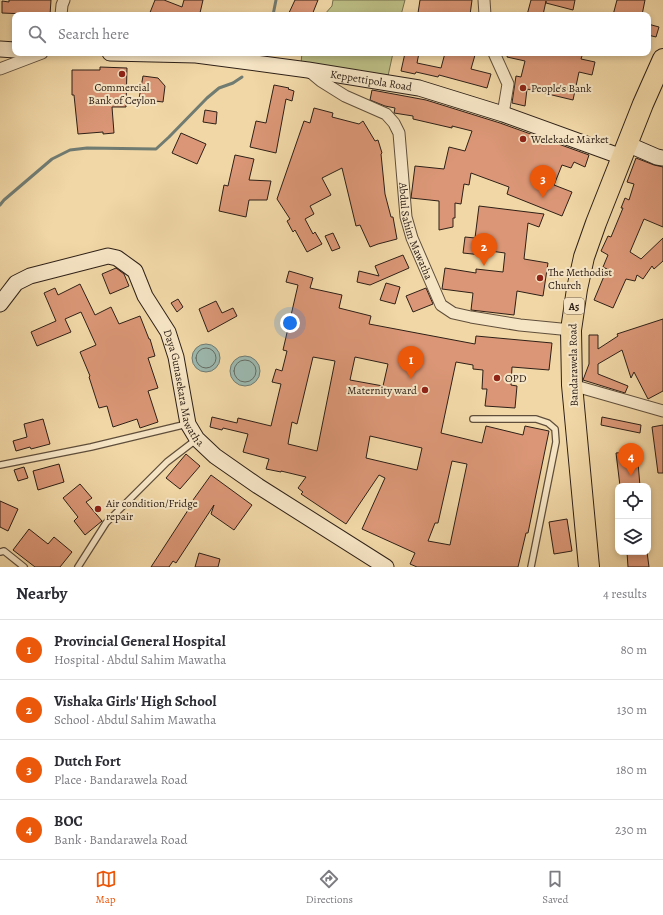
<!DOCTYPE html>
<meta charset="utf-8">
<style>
:root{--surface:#fff;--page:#f7f7f7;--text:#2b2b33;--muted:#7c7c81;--line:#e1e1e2;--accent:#ea580c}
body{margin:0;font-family:Alegreya,serif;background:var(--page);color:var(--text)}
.controls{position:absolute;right:12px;bottom:12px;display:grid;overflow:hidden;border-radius:8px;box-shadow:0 2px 6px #0003}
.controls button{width:36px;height:36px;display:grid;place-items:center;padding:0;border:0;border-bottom:1px solid var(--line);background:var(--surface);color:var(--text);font:20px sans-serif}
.you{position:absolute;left:290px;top:323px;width:14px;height:14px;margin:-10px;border:3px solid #fff;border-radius:50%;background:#1a73e8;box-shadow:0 0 0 6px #1a73e833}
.badge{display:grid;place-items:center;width:26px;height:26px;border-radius:50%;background:var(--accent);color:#fff;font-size:13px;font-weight:700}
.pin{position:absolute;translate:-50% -33px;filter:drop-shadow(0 1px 2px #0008)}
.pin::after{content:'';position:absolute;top:21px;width:14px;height:12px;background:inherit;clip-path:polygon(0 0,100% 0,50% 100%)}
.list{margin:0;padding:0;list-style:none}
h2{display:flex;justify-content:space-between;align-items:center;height:52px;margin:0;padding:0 16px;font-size:17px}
h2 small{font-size:13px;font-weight:400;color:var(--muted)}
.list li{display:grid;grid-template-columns:26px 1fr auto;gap:12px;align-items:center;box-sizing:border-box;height:60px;padding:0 16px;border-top:1px solid var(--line)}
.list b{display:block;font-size:15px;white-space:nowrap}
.list p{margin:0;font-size:13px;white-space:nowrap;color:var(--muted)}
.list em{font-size:13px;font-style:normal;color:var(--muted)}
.icon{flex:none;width:22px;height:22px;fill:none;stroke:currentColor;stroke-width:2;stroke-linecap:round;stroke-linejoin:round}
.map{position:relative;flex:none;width:663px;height:567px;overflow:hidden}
.search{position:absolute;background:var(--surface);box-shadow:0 2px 6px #0003;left:12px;right:12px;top:12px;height:44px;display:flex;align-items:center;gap:10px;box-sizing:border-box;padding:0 14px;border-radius:8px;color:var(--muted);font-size:15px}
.sheet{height:292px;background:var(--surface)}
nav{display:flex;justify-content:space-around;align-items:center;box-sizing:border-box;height:56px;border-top:1px solid var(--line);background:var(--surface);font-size:11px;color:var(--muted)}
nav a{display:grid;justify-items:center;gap:2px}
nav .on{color:var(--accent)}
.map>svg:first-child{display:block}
.green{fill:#bcbe85;stroke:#756f4e}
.water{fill:#9cb8ae;stroke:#707b72}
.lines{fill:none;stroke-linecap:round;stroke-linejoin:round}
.shore{stroke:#656c62;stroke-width:1}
.stream{stroke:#707b72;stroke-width:3}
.building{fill:#da9676;stroke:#2e2017;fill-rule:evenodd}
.lane-casing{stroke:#5f4e3b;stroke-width:8}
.street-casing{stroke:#5f4e3b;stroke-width:13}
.secondary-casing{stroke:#2e2017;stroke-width:17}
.highway-casing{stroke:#2e2017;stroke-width:22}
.lane{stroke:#f6e5c5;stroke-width:5.5}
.street{stroke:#f6e5c5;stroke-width:11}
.secondary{stroke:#f6e5c5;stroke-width:15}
.highway{stroke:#f1d7a6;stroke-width:20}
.poi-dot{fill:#8f2418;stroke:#f6e5c5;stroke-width:1.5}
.labels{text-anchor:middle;stroke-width:4;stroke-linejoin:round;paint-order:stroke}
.shield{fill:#f6e5c5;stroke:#6a5b4b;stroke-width:1}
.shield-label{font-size:10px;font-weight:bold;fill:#2e2017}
.street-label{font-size:11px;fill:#2e2017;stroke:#f6e5c5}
.poi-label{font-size:11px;fill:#2e2017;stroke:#f6e5c5;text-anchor:start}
</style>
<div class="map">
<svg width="663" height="567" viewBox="0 0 663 567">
<rect width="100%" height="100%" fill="#f1d7a6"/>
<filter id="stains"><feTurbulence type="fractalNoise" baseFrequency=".005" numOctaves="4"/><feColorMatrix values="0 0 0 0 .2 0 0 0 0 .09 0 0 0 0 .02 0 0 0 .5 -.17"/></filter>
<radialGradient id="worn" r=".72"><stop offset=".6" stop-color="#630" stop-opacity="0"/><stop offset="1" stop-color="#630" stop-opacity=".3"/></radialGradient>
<path class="green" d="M333,0H405L401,15H324L332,6Z
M302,53H393L388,76L301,63Z"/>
<path class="water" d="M192 358a14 14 0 1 1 28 0a14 14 0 1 1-28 0Z
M230 371a15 15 0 1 1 30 0a15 15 0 1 1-30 0Z"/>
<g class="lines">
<path class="shore" d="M196 358a10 10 0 1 1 20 0a10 10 0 1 1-20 0Z
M234 371a11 11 0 1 1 22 0a11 11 0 1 1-22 0Z"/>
<path class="stream" d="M273,15L276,0
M0,205L4,200L52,159L70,150L87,148L156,149L169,137L207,98L219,88L233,83L242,77"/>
</g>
<path class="building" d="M9,0H51L50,15L2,13V1L9,2Z
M155,0H164L182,7L184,0H203L200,13L202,15H149Z
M295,0H318L312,15H288Z
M420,0H472L470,15H428L418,13Z
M531,0H575L573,10L546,3V1L543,15H527Z
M617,0H645L642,15H613Z
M648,24L659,27L656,37L648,35Z
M405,53H419L417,63L441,68L445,53H468L475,55L471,69L491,74L487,88L439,75L438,77L416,72L415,74L401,71Z
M508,53H583L581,59L595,62L592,75L579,72L573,100L527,89L525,106L512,103L516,76L521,77L525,61L507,57Z
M100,67L127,68L126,107H112L114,133L103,134V132L78,134L74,95H72V70H100Z
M143,76L158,78L165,86L163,102L139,99Z
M274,85L289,88L288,89L294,91L292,101L286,99L276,153L250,147L256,121L266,123Z
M372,90L426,100L500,123L589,155L585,167L574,162L571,168L562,165L554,185L572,192L562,216L507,194L509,187L471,173L469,185L464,184L461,204L455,203V218H453V227L439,230V201L411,198L415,166L444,169L449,147L465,151L472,131L452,126V128L413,119V116L394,113L395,108L385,106L370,100Z
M314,108L333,113L332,117L359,124L363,121L375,141L378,140L382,153L381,154L385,194L391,217H393L397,239L378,244L370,247L360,225L356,226L342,168L322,178L331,195L310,206L314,214L305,219L313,234L315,232L322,244L307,252L295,230L293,232L287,221L290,219L277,199L304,121L310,123Z
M205,110L217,112L216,124L203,122Z
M181,133L206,144L197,164L172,153Z
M235,155L254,159L249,180L271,181L267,200H249L246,217L219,211L224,185L228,186Z
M636,158L654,165L663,167V227L644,219L630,252L641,259L663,238V261L654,269L652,266L643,279L637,275L635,281L626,279L613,308L594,300L607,269L603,267L608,255L601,251L608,236L611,237L623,208H621L625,198L629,200L634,184L627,182Z
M479,206L544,214L539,227L528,223L524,259L548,263L543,296L517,291L514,315L471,310L473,293L442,289L445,268L476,273V269L503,272L505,253L483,250L482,255L463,253L465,237L475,238Z
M333,233L340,248L332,251L325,236Z
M403,255L409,268L370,285L357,282L359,271L379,276L375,266Z
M116,268L124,274L129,286L110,294L102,274Z
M289,271L313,278L310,288L342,295L339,308L371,316L369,324L475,344L476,336L552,343L549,370L512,367L511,385L517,386L515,408L485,406L487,389H482L483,370L473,369V365L456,362L441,433L482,443L486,426L523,435L525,426L549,431L528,533H526L518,567H417L410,564L415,553L362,529L385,478L379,475L346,524L301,494L303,492L298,488L306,477L281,471V472L266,469L269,459L243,452L248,434L223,428L222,430L210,427L212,417L237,423L238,418L271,426L281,384L272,382L276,369L282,371L287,351L283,350L298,285L286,282ZM313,357L335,361L317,451L288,444L292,422L297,424ZM355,357L388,364L383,386L350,380ZM370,436L422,448L417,470L366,458ZM452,461L467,464L450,545L428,541L435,523H438Z
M386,283L400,287L395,304L380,300Z
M80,284L95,315L111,307L119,324L140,316L149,339H150L155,356L148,358L158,388L148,391L158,422L140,428L137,419L113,427L107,406L99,408L89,377L90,376L80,352L96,345L81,312L65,319L71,332L37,346L31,332L56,321L44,293L55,288L58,295Z
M426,288L433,304L413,312L406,296Z
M178,299L183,307L177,312L171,303Z
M216,301L222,313L233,308L237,316L208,332L199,309Z
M663,319V391L648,399L634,372L631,378L622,350L598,364V374L628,386L625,393L583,380L589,364V335H598V349L618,336L617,334Z
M602,417L641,425L640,433L601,425Z
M43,419L50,444L31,449L30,447L16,451L13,441L27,437L24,424Z
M663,425V473H658L652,427Z
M637,451L640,486H620L616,453Z
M186,454L200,466L180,489L166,478Z
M59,464L64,482L38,490L33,471Z
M24,467L28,478L18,481L14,470Z
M211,475L252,505L234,530L211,514L214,505L176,563L173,561L169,567H151L194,501L193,500Z
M80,484L92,498L86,502L102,521L85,535L74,521L78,517L63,498Z
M0,501L18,509L8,531L0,527Z
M567,519L572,551L554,554L549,522Z
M29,529L48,544L54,537L72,552L60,567H35L13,550Z
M627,552H647L649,567H628Z
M199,553L220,559L218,567H195Z"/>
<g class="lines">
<g class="lane-casing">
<path id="lane" d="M473,419H536L548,423L555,429L556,442L531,567
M0,465L91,447L187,424
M0,552L4,551L24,567
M78,567L106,523L167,462L197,439"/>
</g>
<g class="street-casing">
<g id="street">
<path d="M484,0L485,15"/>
<path d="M61,15L62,5L64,0"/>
<path d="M494,53L508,84L503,114"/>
<path d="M0,69L42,53"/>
<path id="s1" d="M309,71L321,81L345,96L386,114L394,123L399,133L406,217L412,238L441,305L453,313L471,317L520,325L571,330"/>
<path d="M572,385L663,411"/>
</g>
</g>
<g class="secondary-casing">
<g id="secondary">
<path d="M0,49L15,50"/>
<path id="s2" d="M110,53L196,55L308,70L419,88L503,114L622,157"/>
<path d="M627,144L657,157L663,158"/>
<path id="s3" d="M0,304L16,283L30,276L108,256L117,258L135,271L145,296L168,332L176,357L188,424L197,439L215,456L258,486L386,567"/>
</g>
</g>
<g class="highway-casing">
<path id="highway" d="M589,567L572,385L571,330L577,289L584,257L596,223L643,104L663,59"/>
</g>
<use href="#lane" class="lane"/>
<use href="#street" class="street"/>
<use href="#secondary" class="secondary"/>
<use href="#highway" class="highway"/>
</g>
<g class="poi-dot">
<circle cx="122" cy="74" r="4"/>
<circle cx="523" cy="88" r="4"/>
<circle cx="523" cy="139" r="4"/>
<circle cx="540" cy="278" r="4"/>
<circle cx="497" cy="378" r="4"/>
<circle cx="425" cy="390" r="4"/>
<circle cx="98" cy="509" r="4"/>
</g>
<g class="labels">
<rect class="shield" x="564" y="298" width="20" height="16" rx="3"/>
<g class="shield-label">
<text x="574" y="310">A5</text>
</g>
<g class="street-label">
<text dy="4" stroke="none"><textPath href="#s2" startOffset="263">Keppettipola Road</textPath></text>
<text dy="4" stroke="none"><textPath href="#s1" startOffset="212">Abdul Sahim Mawatha</textPath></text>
<text transform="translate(573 365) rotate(-91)" y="4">Bandarawela Road</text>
<text dy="4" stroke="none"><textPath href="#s3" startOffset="282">Daya Gunasekara Mawatha</textPath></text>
</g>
<g class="poi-label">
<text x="122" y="91" text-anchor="middle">Commercial<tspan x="122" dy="13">Bank of Ceylon</tspan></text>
<text x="531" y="92">People's Bank</text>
<text x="531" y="143">Welekade Market</text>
<text x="548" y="276">The Methodist<tspan x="548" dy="13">Church</tspan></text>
<text x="505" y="382">OPD</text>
<text x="417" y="394" text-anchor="end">Maternity ward</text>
<text x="106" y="507">Air condition/Fridge<tspan x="106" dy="13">repair</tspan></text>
</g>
</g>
<rect width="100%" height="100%" filter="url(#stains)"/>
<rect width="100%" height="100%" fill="url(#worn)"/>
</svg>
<div class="controls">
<button><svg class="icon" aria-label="locate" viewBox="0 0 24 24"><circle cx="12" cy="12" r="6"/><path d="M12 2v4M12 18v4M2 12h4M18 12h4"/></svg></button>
<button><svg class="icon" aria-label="layers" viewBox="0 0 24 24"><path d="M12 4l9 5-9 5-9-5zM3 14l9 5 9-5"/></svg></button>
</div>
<div class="you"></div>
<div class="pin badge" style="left:411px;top:379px">1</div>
<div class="pin badge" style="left:484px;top:266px">2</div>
<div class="pin badge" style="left:543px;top:198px">3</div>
<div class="pin badge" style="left:631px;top:476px">4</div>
<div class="search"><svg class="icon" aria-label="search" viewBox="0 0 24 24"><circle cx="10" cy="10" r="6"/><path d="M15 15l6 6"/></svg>Search here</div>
</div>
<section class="sheet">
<h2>Nearby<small>4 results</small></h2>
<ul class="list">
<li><span class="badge">1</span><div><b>Provincial General Hospital</b><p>Hospital · Abdul Sahim Mawatha</p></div><em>80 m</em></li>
<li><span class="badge">2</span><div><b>Vishaka Girls' High School</b><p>School · Abdul Sahim Mawatha</p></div><em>130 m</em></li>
<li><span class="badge">3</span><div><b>Dutch Fort</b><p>Place · Bandarawela Road</p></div><em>180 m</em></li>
<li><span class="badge">4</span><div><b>BOC</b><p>Bank · Bandarawela Road</p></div><em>230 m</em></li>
</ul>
</section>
<nav>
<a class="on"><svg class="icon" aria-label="map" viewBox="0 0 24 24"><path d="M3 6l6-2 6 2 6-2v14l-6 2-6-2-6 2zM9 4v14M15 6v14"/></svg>Map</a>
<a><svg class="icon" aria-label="directions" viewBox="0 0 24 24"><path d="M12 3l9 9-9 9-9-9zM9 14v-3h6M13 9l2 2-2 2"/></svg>Directions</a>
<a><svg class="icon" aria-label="saved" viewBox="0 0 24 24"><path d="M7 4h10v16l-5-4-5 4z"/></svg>Saved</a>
</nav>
